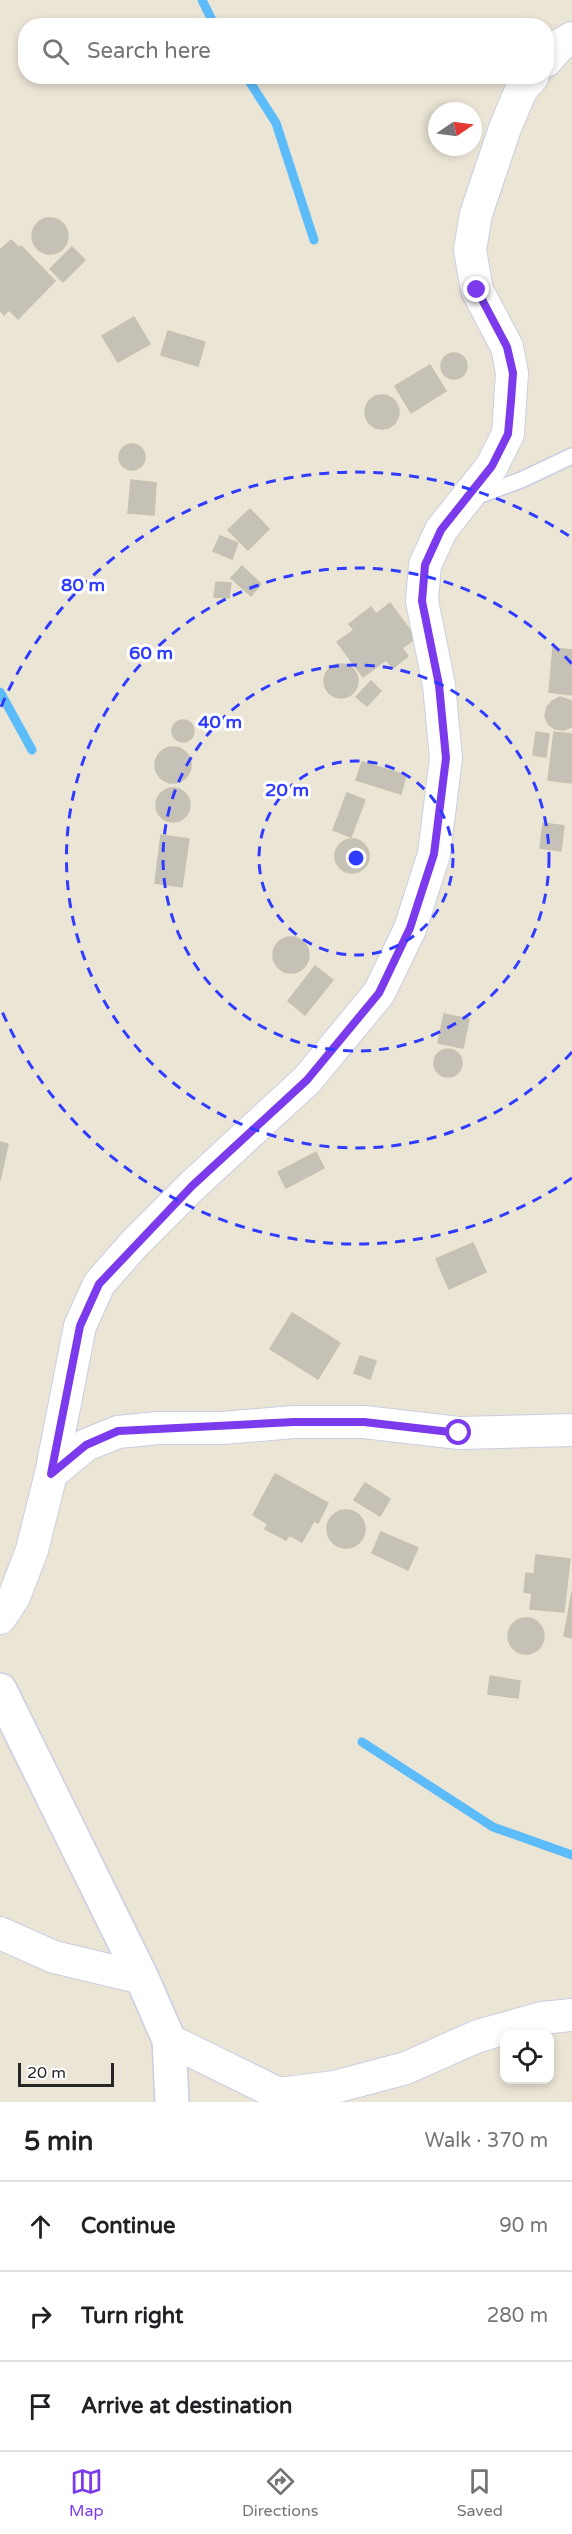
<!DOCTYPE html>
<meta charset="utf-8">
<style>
:root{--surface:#fff;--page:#f6f6f6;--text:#202124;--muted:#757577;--line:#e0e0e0;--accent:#7c3aed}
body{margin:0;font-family:"Varela Round",sans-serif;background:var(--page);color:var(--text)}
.controls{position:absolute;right:18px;bottom:18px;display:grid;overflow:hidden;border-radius:12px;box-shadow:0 3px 9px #0003}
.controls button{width:54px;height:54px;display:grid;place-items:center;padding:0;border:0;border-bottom:2px solid var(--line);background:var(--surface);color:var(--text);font:30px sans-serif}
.compass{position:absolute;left:428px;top:102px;width:54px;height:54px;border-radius:50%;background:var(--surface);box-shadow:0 3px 9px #0003;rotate:77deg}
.scale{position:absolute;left:18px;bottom:15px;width:96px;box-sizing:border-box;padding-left:6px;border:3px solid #262626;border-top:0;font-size:16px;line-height:21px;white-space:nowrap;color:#262626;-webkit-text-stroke:4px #fff;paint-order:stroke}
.stop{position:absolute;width:18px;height:18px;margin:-14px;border:4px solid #7c3aed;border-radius:50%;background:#fff}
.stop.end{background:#7c3aed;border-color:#fff;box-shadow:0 2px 6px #0008}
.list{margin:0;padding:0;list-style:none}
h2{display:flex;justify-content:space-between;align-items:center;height:78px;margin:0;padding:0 24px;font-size:26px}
h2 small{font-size:20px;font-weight:400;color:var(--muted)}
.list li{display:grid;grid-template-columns:39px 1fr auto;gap:18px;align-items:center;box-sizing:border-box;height:90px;padding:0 24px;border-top:2px solid var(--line)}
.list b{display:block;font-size:22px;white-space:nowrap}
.list em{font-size:20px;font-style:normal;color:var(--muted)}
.icon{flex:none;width:33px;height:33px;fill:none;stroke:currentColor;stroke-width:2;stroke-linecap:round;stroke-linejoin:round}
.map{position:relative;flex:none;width:572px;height:2102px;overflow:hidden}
.search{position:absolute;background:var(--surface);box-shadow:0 3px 9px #0003;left:18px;right:18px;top:18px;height:66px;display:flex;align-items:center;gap:15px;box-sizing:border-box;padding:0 21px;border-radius:24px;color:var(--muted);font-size:22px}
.sheet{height:348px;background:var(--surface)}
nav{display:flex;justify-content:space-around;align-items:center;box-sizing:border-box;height:84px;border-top:2px solid var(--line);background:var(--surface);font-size:16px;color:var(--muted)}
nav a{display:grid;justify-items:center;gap:3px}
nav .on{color:var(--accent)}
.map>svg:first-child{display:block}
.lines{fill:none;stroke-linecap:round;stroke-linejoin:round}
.stream{stroke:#5cbcfa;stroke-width:9}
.building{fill:#c6c1b6;stroke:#c6c1b0;stroke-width:1.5}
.lane-casing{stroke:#cbcde2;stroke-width:18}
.street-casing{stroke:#cbcde2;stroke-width:34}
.secondary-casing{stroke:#cbcde2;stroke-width:36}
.lane{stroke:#fff;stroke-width:15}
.street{stroke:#fff;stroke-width:32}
.secondary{stroke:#fff;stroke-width:33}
.route{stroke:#7c3aed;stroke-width:8}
.ring{fill:none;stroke:#2f3cff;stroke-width:3;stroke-dasharray:10 8}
.centre{fill:#2f3cff;stroke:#fff;stroke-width:3}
.ring-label{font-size:18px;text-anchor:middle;font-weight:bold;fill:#2f3cff;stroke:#fff;stroke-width:6;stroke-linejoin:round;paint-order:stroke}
</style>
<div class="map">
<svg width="572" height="2102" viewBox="0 0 572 2102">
<rect width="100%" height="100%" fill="#ebe5d6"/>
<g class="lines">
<path class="stream" d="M202,0L215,26
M246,76L276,123L314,240
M0,692L32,750
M362,1742L493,1827L572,1855"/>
</g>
<path class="building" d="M32 236a18 18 0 1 1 36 0a18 18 0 1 1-36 0Z
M11,240L19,248L21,246L55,281L18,319L9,310L4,315L0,310V250Z
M72,247L85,260L63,282L50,269Z
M134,317L150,344L118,362L102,336Z
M168,331L205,342L198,366L161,355Z
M441 366a13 13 0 1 1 26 0a13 13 0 1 1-26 0Z
M430,365L446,391L411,413L395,386Z
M365 412a17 17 0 1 1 34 0a17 17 0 1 1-34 0Z
M119 457a13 13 0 1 1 26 0a13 13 0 1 1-26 0Z
M131,480L156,483L154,515L128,513Z
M250,509L269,529L248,550L228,530Z
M220,536L238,543L232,559L213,551Z
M242,566L261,584L251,596L231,578Z
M216,582L231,583L229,598L214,597Z
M390,603L416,638L402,648L408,656L393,668L386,660L363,677L337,642L354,630L349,624L371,607L376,614Z
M553,648L572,650V695L549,692Z
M324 681a17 17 0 1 1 34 0a17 17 0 1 1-34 0Z
M371,681L381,691L367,706L356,697Z
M560,697L572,701V727L564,730L555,729L548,724L545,716L547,707L552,701Z
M172 731a11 11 0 1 1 22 0a11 11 0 1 1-22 0Z
M536,732L549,734L546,757L533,755Z
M554,732L572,734V783L548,780Z
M155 765a18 18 0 1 1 36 0a18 18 0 1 1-36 0Z
M362,762L406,775L401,794L356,780Z
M156 805a17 17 0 1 1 34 0a17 17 0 1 1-34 0Z
M347,793L365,800L351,837L333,830Z
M543,823L564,826L561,851L540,848Z
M161,835L189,839L182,887L155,883Z
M335 856a17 17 0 1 1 34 0a17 17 0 1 1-34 0Z
M273 955a18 18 0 1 1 36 0a18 18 0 1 1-36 0Z
M315,966L333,980L305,1015L288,1001Z
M444,1014L469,1019L463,1048L438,1043Z
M434 1063a14 14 0 1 1 28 0a14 14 0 1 1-28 0Z
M0,1142L8,1144L0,1181Z
M316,1152L324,1168L286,1188L278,1172Z
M473,1243L486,1272L449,1289L436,1259Z
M292,1313L340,1343L318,1379L270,1349Z
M360,1356L376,1361L370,1379L354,1373Z
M275,1474L328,1503L318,1523L314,1521L302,1542L289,1535L286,1540L265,1529L268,1524L253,1515Z
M365,1483L390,1499L380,1516L354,1500Z
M327 1529a19 19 0 1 1 38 0a19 19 0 1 1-38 0Z
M381,1532L418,1548L408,1570L372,1553Z
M536,1555L570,1559L564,1612L530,1609L532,1593L524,1592L526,1573L534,1574Z
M572,1592V1638L564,1636Z
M508 1636a18 18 0 1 1 36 0a18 18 0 1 1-36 0Z
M490,1676L520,1681L518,1698L488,1694Z"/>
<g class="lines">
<g class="lane-casing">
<path id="lane" d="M475,497L521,480L572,456"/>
</g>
<g class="street-casing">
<path id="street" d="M546,61L560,45L572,38
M51,1474L86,1445L118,1432L158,1428H222L294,1422H364L459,1433L572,1430
M0,1618L14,1597L32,1550L51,1474L80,1326L99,1284L134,1244L192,1186L307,1080L379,993L410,929L434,854L446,758L439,685L422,601L425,565L441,530L492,466L508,434L512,373L507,347L477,290L470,250L476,214L505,128L521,90L533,76
M0,1933L54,1957L142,1978
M169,2040L279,2094L289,2102
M279,2094L335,2087L406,2068L478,2036L542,2018L572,2015"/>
</g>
<g class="secondary-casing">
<path id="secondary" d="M0,1690L142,1978L169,2040L172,2102"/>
</g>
<use href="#lane" class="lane"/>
<use href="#street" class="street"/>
<use href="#secondary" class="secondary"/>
</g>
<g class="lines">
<path class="route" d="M459,1433L364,1422H294L118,1431L86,1445L51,1474L80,1326L99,1284L192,1186L307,1080L379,993L410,928L434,854L446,758L439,685L422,601L425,565L441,530L492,466L508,434L511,401L513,373L507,347L477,290"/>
</g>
<g class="ring">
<circle cx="356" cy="858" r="97"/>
<circle cx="356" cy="858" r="193"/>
<path d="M572 1052A290 290 0 1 1 572 664"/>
<path d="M572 1178A386 386 0 0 1 1 1009M1 707A386 386 0 0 1 572 538"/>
</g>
<circle cx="356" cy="858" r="9" class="centre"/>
<g class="ring-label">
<text x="83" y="591">80 m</text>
<text x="151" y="659">60 m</text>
<text x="220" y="728">40 m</text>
<text x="287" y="796">20 m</text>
</g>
</svg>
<div class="controls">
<button><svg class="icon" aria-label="locate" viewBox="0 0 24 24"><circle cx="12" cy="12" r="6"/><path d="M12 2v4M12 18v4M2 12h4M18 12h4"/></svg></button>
</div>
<svg class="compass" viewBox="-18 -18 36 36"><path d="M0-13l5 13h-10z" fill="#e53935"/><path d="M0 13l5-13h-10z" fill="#757577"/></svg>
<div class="scale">20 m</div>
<div class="stop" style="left:459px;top:1433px"></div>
<div class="stop end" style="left:477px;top:290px"></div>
<div class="search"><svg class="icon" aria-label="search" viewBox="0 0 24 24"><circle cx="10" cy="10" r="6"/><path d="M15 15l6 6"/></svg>Search here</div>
</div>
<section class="sheet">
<h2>5 min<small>Walk · 370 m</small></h2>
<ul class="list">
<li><svg class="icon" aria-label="ahead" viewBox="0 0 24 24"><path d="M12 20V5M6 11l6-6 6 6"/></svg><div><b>Continue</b></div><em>90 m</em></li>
<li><svg class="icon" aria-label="right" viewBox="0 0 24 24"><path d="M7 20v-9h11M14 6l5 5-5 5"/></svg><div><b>Turn right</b></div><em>280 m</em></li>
<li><svg class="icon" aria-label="arrive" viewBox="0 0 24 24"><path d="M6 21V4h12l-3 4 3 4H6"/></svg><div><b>Arrive at destination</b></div></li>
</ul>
</section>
<nav>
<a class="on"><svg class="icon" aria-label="map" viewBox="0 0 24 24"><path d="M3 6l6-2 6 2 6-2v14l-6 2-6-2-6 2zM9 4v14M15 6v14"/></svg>Map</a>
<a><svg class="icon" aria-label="directions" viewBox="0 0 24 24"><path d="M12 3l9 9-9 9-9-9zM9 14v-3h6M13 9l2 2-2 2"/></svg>Directions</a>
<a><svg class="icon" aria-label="saved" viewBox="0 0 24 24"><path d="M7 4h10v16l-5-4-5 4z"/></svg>Saved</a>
</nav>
